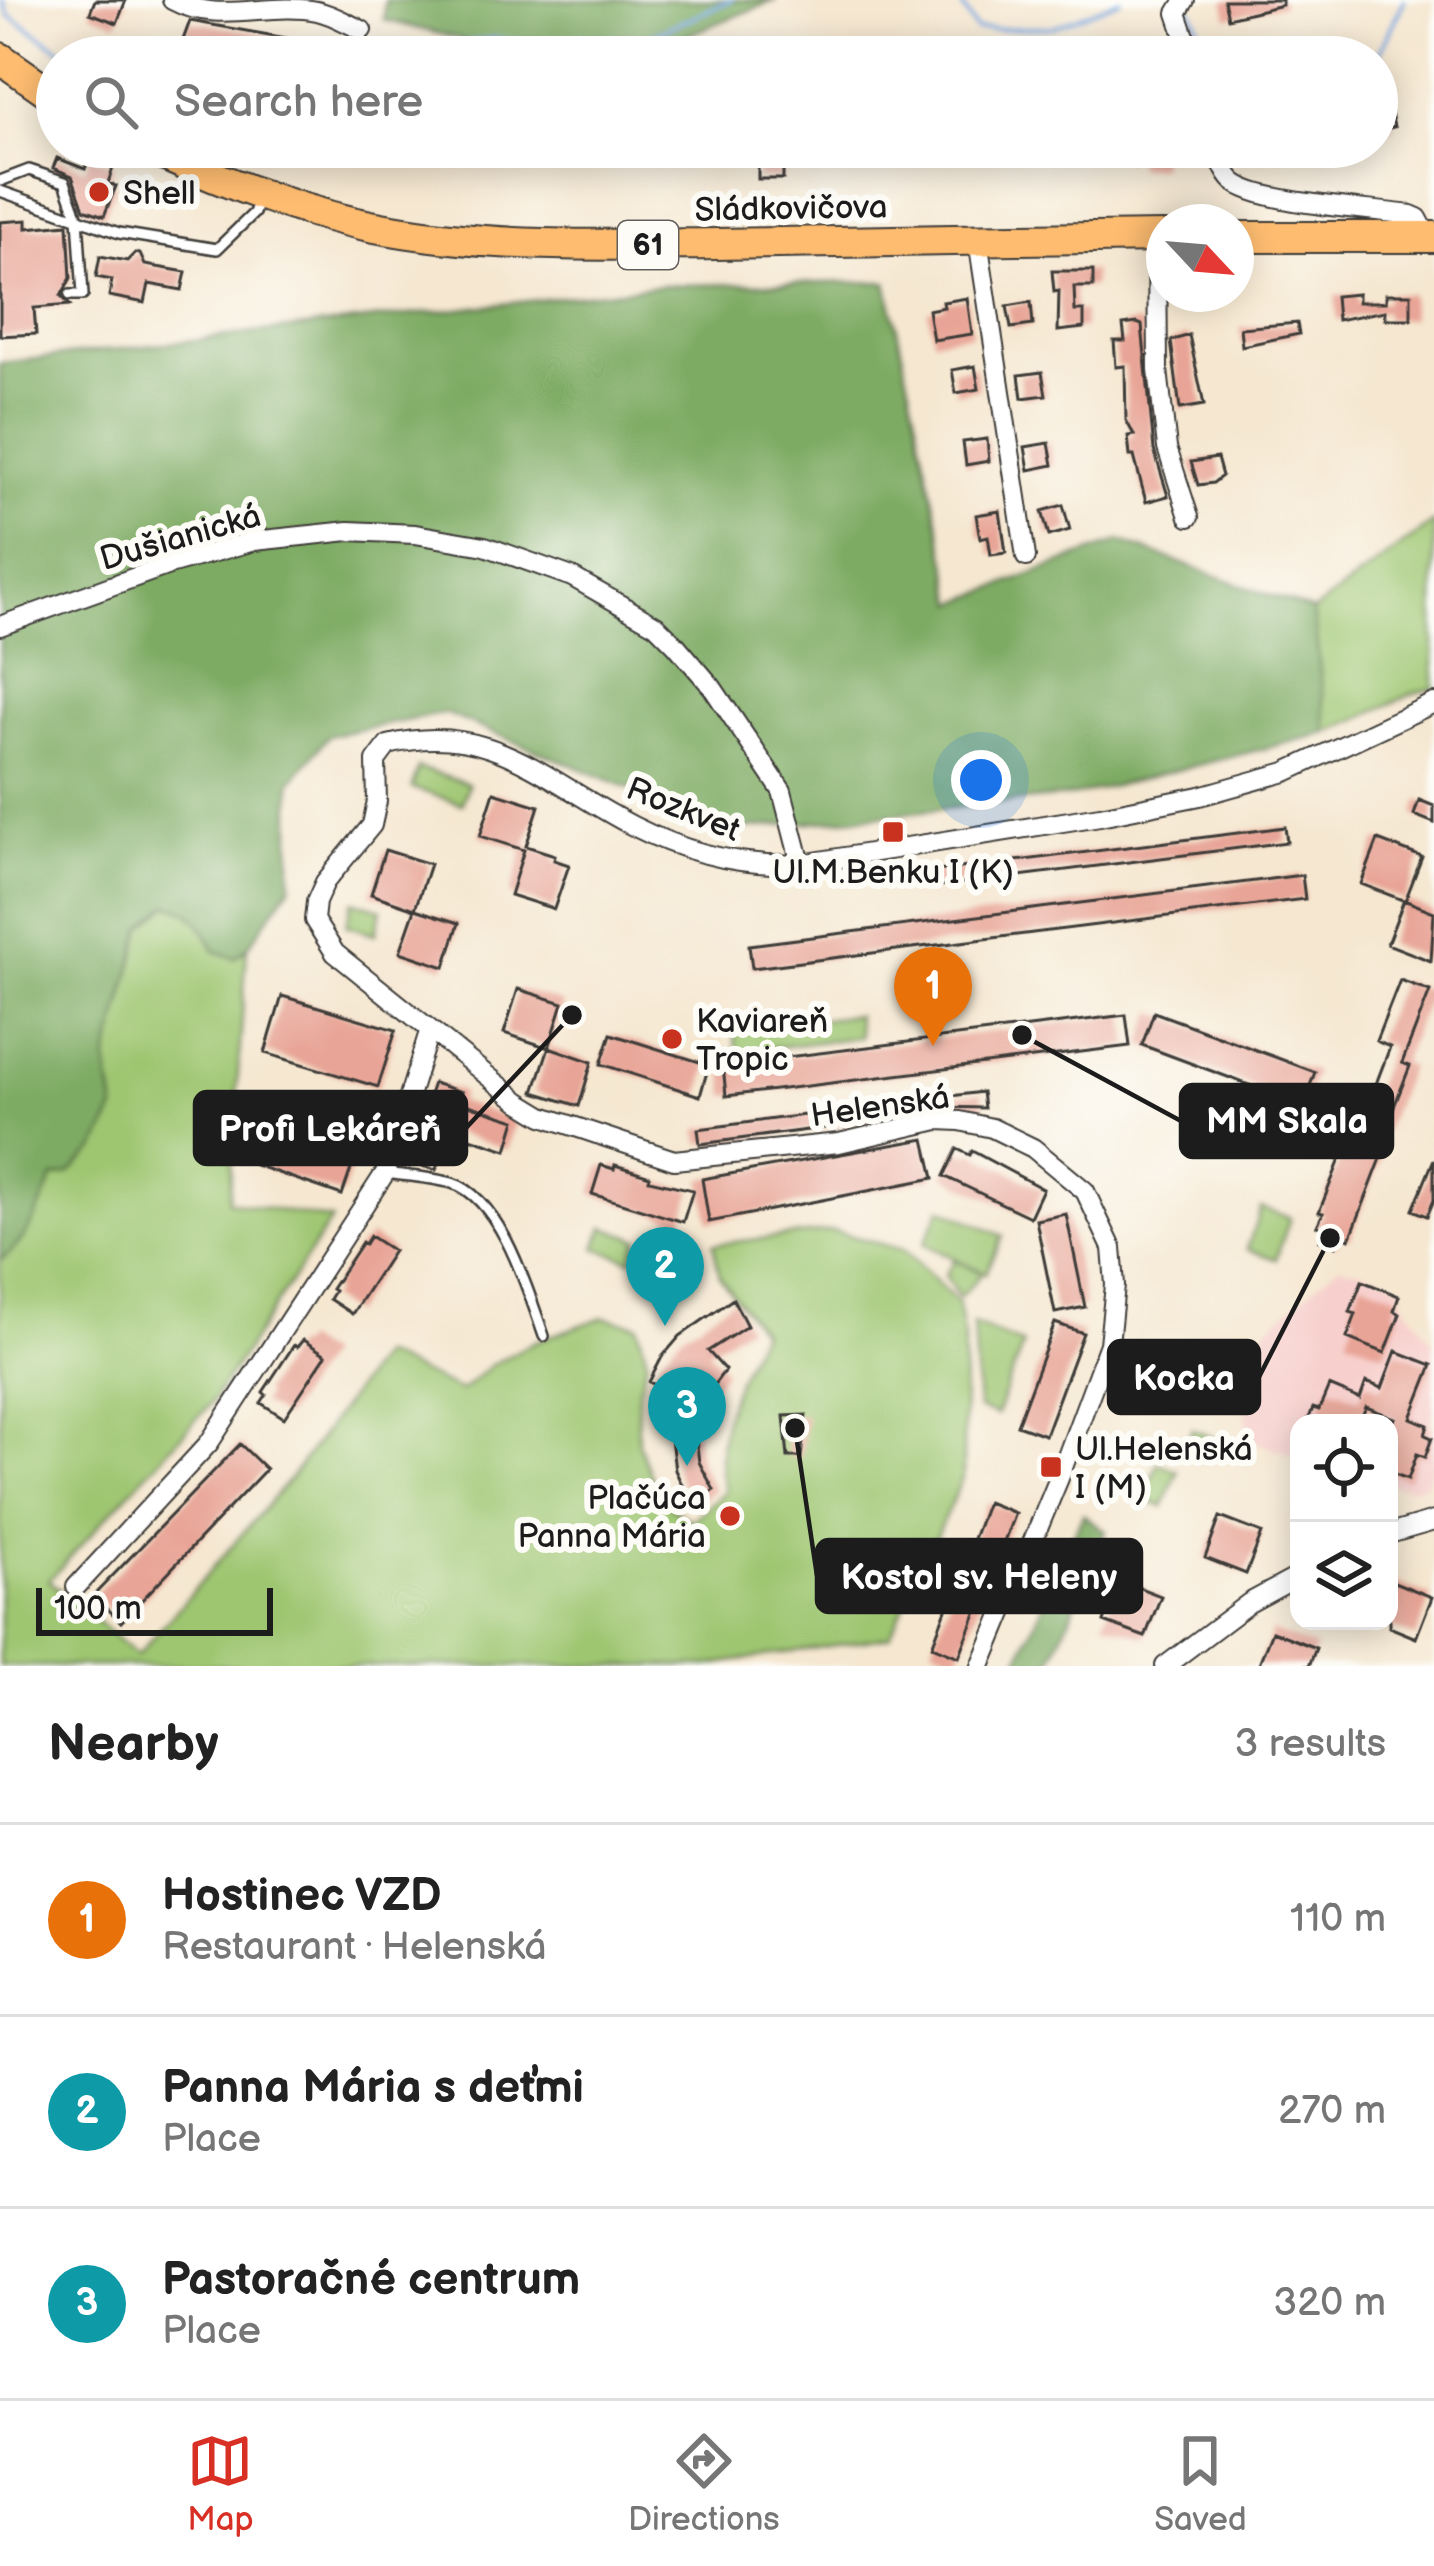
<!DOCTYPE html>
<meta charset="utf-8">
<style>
:root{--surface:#fff;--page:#f2f2f2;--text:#222;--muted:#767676;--line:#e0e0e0;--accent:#d93025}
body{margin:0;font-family:"Balsamiq Sans",sans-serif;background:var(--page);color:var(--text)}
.controls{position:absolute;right:36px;bottom:36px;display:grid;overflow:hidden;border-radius:24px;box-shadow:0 6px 30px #0003}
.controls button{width:108px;height:108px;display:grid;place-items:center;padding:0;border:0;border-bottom:3px solid var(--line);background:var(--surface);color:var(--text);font:60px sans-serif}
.compass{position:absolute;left:1146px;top:204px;width:108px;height:108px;border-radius:50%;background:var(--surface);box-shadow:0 6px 30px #0003;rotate:116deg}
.scale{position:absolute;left:36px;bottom:30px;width:237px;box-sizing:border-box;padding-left:12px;border:6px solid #1c1c1c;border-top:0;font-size:33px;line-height:42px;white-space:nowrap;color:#1c1c1c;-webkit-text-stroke:9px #fdfcf7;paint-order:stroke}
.you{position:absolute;left:981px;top:780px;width:42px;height:42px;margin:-30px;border:9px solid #fff;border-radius:50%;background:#1a73e8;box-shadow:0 0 0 18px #1a73e833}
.badge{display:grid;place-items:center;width:78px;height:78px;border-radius:50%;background:var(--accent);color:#fff;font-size:39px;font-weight:700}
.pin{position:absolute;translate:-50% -99px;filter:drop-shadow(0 3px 6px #0008)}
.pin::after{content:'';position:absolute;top:63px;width:42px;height:36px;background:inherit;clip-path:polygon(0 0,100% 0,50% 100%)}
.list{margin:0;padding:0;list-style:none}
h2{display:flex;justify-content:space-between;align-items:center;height:156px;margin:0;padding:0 48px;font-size:51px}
h2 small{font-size:39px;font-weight:400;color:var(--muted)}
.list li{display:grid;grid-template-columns:78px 1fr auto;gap:36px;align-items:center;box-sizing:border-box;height:192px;padding:0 48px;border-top:3px solid var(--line)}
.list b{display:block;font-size:45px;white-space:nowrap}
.list p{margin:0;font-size:39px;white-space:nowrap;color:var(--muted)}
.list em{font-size:39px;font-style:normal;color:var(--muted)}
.icon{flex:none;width:66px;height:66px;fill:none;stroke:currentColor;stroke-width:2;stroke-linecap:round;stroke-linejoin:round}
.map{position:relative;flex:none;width:1434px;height:1666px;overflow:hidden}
.search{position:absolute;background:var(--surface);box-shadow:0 6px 30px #0003;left:36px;right:36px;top:36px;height:132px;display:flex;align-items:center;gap:30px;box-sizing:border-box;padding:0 42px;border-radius:66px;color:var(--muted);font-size:45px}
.sheet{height:732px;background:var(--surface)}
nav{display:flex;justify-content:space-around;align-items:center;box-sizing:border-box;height:168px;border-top:3px solid var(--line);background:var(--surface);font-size:33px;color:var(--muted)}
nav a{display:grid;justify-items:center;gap:6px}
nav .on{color:var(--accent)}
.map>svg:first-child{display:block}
.built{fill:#f7d0cd}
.green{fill:#9ec671;stroke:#5d7146;stroke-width:3}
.forest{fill:#7eab63;stroke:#4d6440;stroke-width:3}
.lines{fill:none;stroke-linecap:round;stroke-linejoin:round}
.stream{stroke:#74a6df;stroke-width:4.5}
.building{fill:#e8a496}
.lane-casing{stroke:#3d3a37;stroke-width:14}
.street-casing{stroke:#3d3a37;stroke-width:22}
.primary-casing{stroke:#3d3a37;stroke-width:34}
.lane{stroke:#fff;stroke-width:9}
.street{stroke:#fff;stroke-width:18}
.primary{stroke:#fdbc70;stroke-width:30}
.poi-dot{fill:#c8321e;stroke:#fdfcf7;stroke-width:4.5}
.labels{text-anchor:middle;stroke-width:12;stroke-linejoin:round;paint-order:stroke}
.shield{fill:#fdfcf7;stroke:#605f5e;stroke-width:3}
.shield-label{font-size:30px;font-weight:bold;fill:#1c1c1c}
.poi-label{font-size:33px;fill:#1c1c1c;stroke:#fdfcf7;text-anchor:start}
.street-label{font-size:33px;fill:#1c1c1c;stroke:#fdfcf7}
.leader{fill:none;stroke:#1c1c1c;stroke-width:4.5}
.callout-dot{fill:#1c1c1c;stroke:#fdfcf7;stroke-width:4.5}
.callout{fill:#1c1c1c;stroke:#1c1c1c;stroke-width:4.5}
.callout-label{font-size:36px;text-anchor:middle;font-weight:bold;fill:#fff}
</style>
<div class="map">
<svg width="1434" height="1666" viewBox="0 0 1434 1666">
<rect width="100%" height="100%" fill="#fdfcf7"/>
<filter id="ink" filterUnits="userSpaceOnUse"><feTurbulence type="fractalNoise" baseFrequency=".00833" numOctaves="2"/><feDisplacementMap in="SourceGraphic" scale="24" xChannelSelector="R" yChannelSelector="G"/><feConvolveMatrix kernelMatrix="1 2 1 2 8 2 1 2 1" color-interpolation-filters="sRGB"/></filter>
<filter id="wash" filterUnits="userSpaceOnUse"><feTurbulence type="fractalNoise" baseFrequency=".004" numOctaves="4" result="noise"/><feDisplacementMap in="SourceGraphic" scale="48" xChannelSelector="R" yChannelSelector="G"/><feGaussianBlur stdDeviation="2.7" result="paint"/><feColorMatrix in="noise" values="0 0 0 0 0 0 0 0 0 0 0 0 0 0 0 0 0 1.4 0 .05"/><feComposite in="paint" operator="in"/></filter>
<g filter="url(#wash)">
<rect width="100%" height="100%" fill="#f5e7d0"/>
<path class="built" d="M1339,1265L1382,1276L1403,1288L1400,1296L1434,1343V1410L1429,1425L1434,1427V1462L1425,1485L1408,1488L1389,1483V1423H1299V1457L1250,1440L1243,1399L1264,1331Z"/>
<path class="green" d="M1434,522V688L1412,694L1327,733L1313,611Z
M418,768L468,784L462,804L412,788Z
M353,901L382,909L375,934L346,925Z
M168,905C195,910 203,927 216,951L235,958L247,948L229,1201L331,1220L211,1403L49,1580L137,1656L292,1476L380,1355L461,1391L491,1365L536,1341L604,1317L638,1325L647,1359L638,1397V1443L660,1499L691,1521L725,1491C709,1433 735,1383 761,1331L720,1277L713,1244L834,1231L903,1250L958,1303L964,1339L963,1477L890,1636L704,1666H0V1261C32,1238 34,1202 56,1174C74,1151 96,1131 115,1110L107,1062L119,1013L143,926Z
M856,1015L859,1037L737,1052L734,1030Z
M941,1208L1003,1236L986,1273L924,1244Z
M1261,1208L1290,1218L1276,1259L1247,1249Z
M604,1227L639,1239L632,1260L596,1248Z
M954,1260L982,1273L959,1298L945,1275Z
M973,1324L1023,1345L996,1415L978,1409Z
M1192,1429L1214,1438L1205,1460L1183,1452Z
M1158,1463L1178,1471L1163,1507L1143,1499Z"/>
<path class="forest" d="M385,0H776L632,57H531L384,20Z
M887,282L956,603L1120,541L1313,611L1327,733L1073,796L731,830L445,713L328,736L291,782V885L247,948L235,958L215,951C203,927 195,910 168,905L143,926L119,1013L107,1062L115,1110L97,1147L69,1174L53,1178C40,1208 28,1241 0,1261V363L664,285Z
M1083,1514L1106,1531L1049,1666H1016Z"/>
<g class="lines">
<path class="stream" d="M2,0L9,15L72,57
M959,0L976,30L1053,27L1120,0
M1186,4L1194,15L1211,57
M394,57L396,54L493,39L612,53L731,0
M1377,58L1404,0"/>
</g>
<g id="blocks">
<path class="building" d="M95,0H126L117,23L90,13Z
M1224,0H1282V5L1228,18Z
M190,21L303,41L300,56L233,43L232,50L183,40Z
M1389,104L1394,127L1377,131V106Z
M771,147H783V179H758V159L767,158Z
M1135,147H1159L1161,166L1137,168Z
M90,156L114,165L108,183L116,186L104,216L84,209L72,176L53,168L57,158L85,169Z
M27,220V228L68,224L71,278L61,296L70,305L34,308L36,334L0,336V222Z
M135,253L140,254L145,265L186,272L182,290L149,284L145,303L109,296L112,280L96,277L100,256L127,261Z
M1052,271H1093V287H1074L1075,311H1084V328L1058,331L1059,291L1054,292Z
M1358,294V302H1386V294H1411V319H1385V311L1337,320L1335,296Z
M967,298L972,334L933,340L928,310L944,307L943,302Z
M1031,302L1033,325L1011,328L1007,306Z
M1137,323L1142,325L1154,450L1168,496L1146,502L1134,456H1130L1128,436L1134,435L1126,420L1125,366L1116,367L1114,341H1125L1123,325Z
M1297,323L1299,334L1242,346L1240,328Z
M1189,335L1204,405L1180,409L1171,341Z
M975,366L979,389L956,393L952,370Z
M1042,372L1046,395L1022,398L1019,375Z
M987,439L989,461L966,465L963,442Z
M1049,443L1053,465L1029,470L1025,447Z
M1217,458L1222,476L1213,483L1198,485L1191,462Z
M1063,505L1070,530L1049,536L1042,511Z
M1000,511L1006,553L991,555L988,536L980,538L976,515Z
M494,792L539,806L526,846L555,855L554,860L569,865L554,909L510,895L524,850L480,836Z
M1419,800L1434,806V823L1414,815Z
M1285,827L1287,842L931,887L929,872Z
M1378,840L1422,857L1405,901L1361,884Z
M385,850L430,864L415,909L459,923L445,967L400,952L415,909L371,894Z
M1302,875L1305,899L752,968L749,945Z
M1404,900L1434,912L1431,961L1387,944Z
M1400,980L1430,991L1402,1063L1410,1066L1381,1140L1387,1143L1350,1239L1340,1235L1336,1246L1320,1240L1325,1229L1317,1226L1323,1213L1319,1212L1351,1132L1358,1131L1390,1047L1376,1041Z
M518,989L563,1003L549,1048L504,1033Z
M282,996L396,1030L378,1087L265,1053Z
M1154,1012L1315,1072L1303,1105L1142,1045Z
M1126,1015L1130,1046L726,1096L723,1065Z
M611,1034L709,1065L700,1096L601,1064Z
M549,1047L592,1062L579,1106L534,1092Z
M433,1083L462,1092L459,1102L516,1120L507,1150L449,1131L436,1170L406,1162Z
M982,1092L984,1108L936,1107L869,1122L700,1144L698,1129Z
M274,1110L361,1140L342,1195L255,1165Z
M925,1139L934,1178L709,1222L702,1179Z
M957,1149L970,1155L972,1151L1043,1189L1030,1217L944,1176Z
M1434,1159V1200L1427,1216L1413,1210Z
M601,1165L614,1169L615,1165L650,1176L649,1180L693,1190L683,1222L592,1194Z
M1066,1214L1085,1307L1055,1313L1036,1220Z
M370,1236L393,1251L352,1314L329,1299L334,1291L331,1289L362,1242L365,1244Z
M1362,1281L1399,1296L1394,1311L1400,1314L1385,1353L1347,1338L1356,1314L1350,1312Z
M733,1299L747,1326L708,1351L725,1370L699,1405L649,1382L662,1357L680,1336Z
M1055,1323L1083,1333L1045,1435L1017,1425Z
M303,1340L326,1355L284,1418L261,1403L266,1395L263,1392L294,1345L297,1347Z
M1396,1351L1432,1365L1411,1418L1428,1425L1425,1435L1432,1438L1425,1457L1417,1454L1408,1479L1389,1472V1434L1395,1418L1366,1407L1359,1423H1307L1313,1408L1319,1410L1329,1386L1360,1399L1366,1382L1382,1388Z
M806,1415L801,1457H788L784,1416Z
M670,1431H695L699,1462L714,1490L692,1506L675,1470Z
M240,1444L266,1469L121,1622L94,1595Z
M987,1502L1015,1513L959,1657L932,1646Z
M1220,1517L1262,1533L1246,1574L1205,1558Z
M1119,1580L1161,1596L1145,1637L1104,1622Z
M1389,1580L1432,1597L1416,1638L1389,1627Z
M1272,1631L1316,1648L1309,1666H1258Z"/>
</g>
</g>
<g filter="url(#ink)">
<use href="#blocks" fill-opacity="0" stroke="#3d3a37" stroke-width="3"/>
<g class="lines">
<g class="lane-casing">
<path id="lane" d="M0,181L29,170L65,182L78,218L83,295H70
M0,191L119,233L217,249L254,213L258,202
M385,1173C406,1176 431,1177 452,1183C501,1198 528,1291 544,1336"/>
</g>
<g class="street-casing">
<path id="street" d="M172,0C218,25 269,1 317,11C332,14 348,24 362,30
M1185,0L1177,13L1192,57
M1217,147C1219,158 1225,173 1233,181C1258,204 1372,209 1411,215L1418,218L1428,237
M1157,237L1158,370L1167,448L1189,517
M978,240L1026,557
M0,626L169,565L254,541L349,531L415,534L485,546L572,577L656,625L676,645L712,687L782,791L801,864
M1389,1534L1434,1521
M76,1587L209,1443L385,1173L429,1032
M981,1666L1059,1478L1109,1344L1115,1285L1112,1248L1085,1191L1033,1148L992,1128L960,1121L938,1120L839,1143L674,1160L543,1116L520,1102L335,953L314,920L316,902L325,882L372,825L377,801L376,761L388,745C492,719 548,783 633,826C686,853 742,867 801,864L1100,816L1200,796L1286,772L1434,703
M1165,1666L1249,1603L1299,1576"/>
</g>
<g class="primary-casing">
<path id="primary" d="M0,58L57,98
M146,147C217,180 294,210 370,226C484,249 601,245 716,244C865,242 1015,238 1164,237
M1236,237H1434"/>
</g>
<use href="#lane" class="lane"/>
<use href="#street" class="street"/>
<use href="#primary" class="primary"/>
</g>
</g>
<g class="poi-dot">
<circle cx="99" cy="192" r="12"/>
<rect x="881" y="820" width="24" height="24" rx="6"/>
<circle cx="672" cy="1039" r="12"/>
<rect x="1039" y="1455" width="24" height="24" rx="6"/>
<circle cx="730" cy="1516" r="12"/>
</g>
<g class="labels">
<rect class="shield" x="618" y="221" width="60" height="48" rx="9"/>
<g class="shield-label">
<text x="648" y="255">61</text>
</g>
<g class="poi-label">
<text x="123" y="204">Shell</text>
<text x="893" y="883" text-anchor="middle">Ul.M.Benku I (K)</text>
<text x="696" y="1032">Kaviareň<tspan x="696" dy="38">Tropic</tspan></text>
<text x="1075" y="1460">Ul.Helenská<tspan x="1075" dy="38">I (M)</tspan></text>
<text x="706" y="1509" text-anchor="end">Plačúca<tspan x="706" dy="38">Panna Mária</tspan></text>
</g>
<g class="street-label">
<text transform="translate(791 207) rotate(-1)" y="12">Sládkovičova</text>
<text transform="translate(180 536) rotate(-16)" y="12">Dušianická</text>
<text transform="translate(684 808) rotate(22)" y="12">Rozkvet</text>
<text transform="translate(880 1105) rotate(-8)" y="12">Helenská</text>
</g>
</g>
<path class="leader" d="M1022 1035L1181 1121M572 1015L466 1128M1330 1238L1259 1377M795 1428L817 1576"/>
<g class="callout-dot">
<circle cx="1022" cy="1035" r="12"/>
<circle cx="572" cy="1015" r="12"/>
<circle cx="1330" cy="1238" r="12"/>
<circle cx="795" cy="1428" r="12"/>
</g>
<g class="callout">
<rect x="1181" y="1085" width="211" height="72" rx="12"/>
<rect x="195" y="1092" width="271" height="72" rx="12"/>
<rect x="1109" y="1341" width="150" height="72" rx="12"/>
<rect x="817" y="1540" width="324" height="72" rx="12"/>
</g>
<g class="callout-label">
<text x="1287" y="1133">MM Skala</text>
<text x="330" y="1141">Profi Lekáreň</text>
<text x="1184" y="1390">Kocka</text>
<text x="979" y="1589">Kostol sv. Heleny</text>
</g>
</svg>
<div class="controls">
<button><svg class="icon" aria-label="locate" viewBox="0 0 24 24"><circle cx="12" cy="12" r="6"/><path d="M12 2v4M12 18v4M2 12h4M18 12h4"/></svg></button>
<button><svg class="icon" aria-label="layers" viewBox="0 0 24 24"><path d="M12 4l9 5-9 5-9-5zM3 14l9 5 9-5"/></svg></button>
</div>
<svg class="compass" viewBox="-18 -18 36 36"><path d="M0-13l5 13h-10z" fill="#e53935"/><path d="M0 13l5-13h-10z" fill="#767676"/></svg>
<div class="scale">100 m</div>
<div class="you"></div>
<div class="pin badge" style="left:933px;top:1046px;background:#e8710a">1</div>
<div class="pin badge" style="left:665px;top:1326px;background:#0f9aa8">2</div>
<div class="pin badge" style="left:687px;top:1466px;background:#0f9aa8">3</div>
<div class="search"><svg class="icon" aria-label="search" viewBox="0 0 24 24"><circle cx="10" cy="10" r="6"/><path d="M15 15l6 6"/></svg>Search here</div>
</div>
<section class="sheet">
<h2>Nearby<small>3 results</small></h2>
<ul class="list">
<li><span class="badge" style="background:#e8710a">1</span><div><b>Hostinec VZD</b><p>Restaurant · Helenská</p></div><em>110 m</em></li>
<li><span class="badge" style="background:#0f9aa8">2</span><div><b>Panna Mária s deťmi</b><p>Place</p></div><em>270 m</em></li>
<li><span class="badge" style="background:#0f9aa8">3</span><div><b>Pastoračné centrum</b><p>Place</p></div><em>320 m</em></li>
</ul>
</section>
<nav>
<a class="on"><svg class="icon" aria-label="map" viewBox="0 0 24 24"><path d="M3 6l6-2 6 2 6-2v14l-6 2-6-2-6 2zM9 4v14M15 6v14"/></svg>Map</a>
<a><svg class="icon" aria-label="directions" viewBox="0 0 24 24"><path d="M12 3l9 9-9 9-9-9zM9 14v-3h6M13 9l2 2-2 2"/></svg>Directions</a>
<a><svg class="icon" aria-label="saved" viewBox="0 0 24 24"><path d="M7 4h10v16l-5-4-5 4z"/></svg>Saved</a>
</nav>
